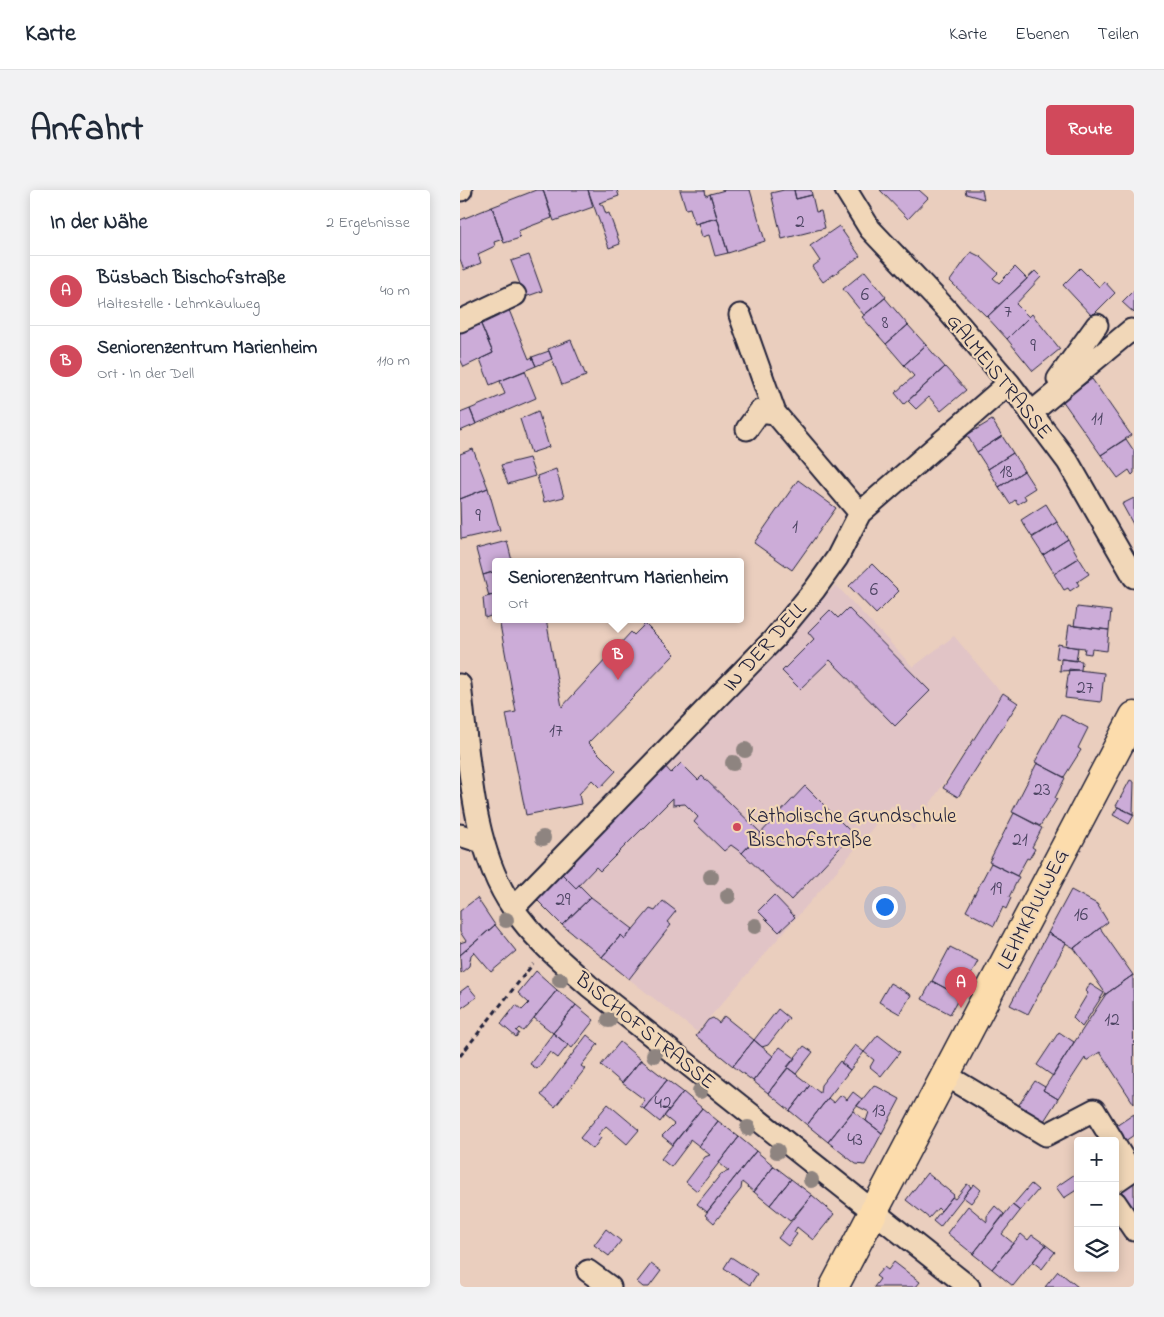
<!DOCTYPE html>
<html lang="de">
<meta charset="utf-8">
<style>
:root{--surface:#fff;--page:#f2f2f3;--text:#1f2937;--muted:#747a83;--line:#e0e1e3;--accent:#d1495b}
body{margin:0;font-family:"Indie Flower",sans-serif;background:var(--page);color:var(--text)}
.controls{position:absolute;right:15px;bottom:15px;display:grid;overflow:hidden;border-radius:5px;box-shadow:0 2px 12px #0003}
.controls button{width:45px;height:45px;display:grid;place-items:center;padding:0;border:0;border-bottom:1px solid var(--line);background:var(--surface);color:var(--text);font:25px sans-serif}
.you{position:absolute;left:424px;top:716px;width:18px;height:18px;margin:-12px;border:4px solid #fff;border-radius:50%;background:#1a73e8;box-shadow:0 0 0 8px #1a73e833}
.badge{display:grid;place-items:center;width:32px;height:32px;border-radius:50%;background:var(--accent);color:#fff;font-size:16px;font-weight:700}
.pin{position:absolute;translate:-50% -41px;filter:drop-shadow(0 1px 2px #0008)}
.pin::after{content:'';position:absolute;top:26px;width:18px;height:15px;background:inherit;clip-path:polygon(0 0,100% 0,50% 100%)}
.popup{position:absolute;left:32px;top:368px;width:252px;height:65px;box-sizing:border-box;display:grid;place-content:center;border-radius:5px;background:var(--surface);filter:drop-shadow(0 1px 4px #0005);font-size:16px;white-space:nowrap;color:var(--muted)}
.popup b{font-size:19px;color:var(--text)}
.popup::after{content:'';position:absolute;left:50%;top:100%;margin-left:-10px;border:10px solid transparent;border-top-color:var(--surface)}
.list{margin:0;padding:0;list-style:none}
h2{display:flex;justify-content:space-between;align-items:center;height:65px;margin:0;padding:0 20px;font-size:21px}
h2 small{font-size:16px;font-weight:400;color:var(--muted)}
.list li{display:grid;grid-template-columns:32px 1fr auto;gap:15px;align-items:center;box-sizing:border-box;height:70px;padding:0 20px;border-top:1px solid var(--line)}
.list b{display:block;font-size:19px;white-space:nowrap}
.list p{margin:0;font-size:16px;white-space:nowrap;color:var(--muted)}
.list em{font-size:16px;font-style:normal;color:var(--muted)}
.icon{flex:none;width:28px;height:28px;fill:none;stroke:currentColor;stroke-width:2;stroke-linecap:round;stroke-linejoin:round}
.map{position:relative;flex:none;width:674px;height:1097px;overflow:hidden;border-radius:5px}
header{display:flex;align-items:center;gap:30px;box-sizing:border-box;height:70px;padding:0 25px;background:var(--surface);border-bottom:1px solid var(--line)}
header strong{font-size:24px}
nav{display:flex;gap:28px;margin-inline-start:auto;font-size:18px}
.intro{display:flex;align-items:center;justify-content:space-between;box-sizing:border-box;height:120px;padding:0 30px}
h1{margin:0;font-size:35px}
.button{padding:12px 22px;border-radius:5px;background:var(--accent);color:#fff;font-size:18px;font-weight:700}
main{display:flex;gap:30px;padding:0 30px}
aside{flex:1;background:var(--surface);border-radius:5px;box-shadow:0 2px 12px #0003}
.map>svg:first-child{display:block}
.built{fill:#e1c4c6}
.building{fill:#ccacd8;stroke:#22223b}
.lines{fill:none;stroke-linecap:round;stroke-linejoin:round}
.minor-casing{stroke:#22223b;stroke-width:25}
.major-casing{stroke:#22223b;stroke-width:31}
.path{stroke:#22223b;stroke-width:3;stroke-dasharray:5 4;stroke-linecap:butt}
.minor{stroke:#f1d7b8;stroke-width:21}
.major{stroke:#fcdcac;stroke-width:28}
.tree{fill:#8e8480}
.poi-dot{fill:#d1495b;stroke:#f1d7b8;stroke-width:2}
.labels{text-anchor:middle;stroke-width:4.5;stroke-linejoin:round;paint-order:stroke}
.number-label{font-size:19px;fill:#4c4462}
.street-label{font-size:21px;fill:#22223b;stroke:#f1d7b8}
.poi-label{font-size:21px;fill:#22223b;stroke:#f1d7b8;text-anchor:start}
</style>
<header>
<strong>Karte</strong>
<nav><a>Karte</a><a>Ebenen</a><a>Teilen</a></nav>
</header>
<div class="intro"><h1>Anfahrt</h1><a class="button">Route</a></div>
<main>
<aside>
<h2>In der Nähe<small>2 Ergebnisse</small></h2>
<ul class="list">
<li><span class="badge">A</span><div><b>Büsbach Bischofstraße</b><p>Haltestelle · Lehmkaulweg</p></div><em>40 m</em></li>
<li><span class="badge">B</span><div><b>Seniorenzentrum Marienheim</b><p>Ort · In der Dell</p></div><em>110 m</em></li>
</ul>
</aside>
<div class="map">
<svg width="674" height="1097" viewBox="0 0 674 1097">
<rect width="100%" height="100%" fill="#eacebe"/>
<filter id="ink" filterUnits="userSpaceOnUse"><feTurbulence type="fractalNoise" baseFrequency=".02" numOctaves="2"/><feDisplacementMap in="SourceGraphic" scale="10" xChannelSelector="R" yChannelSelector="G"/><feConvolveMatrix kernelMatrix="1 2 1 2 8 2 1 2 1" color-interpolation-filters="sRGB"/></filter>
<g filter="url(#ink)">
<path class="built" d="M376,395L453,477L494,446L542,504L453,640L432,615L363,697L237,842L169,789L99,681Z"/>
<path class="building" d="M76,0H83L92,28L58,41L60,48L44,53L32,17Z
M83,0H128L133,17L94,31Z
M128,0H157L159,6L139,13L143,16L146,24L149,23L160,54L149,58Z
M220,0H245L246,6L250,4L257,28L235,34L230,18L226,19Z
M265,0H290L305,51L268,63L250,4Z
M324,0H334L336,9L352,5L356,22L361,21L365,38L322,49L311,3Z
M334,0H351L352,5L336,9Z
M420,0H459L468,8L448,29Z
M505,0H522L524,9L506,4Z
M32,17L43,49L34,52L35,56L18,64L21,73L4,80L0,69V30Z
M257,28L268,63L255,66L249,45L242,47L238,33Z
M379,36L400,66L363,92L352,77L360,71L350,56Z
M511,62L521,67L538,83L533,88L539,93L555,77L567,89L527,127L490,91Z
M69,65L82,101L65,107L51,71Z
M620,78L639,97L644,91L655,103L632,126L603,95Z
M405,81L426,107L404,125L383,99Z
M575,81L581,87L556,114L569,127L547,149L527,127Z
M674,100V123L662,112Z
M425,108L448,135L426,154L402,127Z
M49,120L69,169L72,167L76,176L30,195L20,169L33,163L20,132Z
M572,124L600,159L573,181L547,149Z
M20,132L33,163L4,177L0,169V140Z
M448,135L466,155L444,175L426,154Z
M111,150L126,186L102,195L88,159Z
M466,155L485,177L444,214L435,203L454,186L444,175Z
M89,161L92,169L76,176L72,167Z
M485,177L506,200L481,221L469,207L456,219L448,211Z
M65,181L76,208L16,234L10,219L45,204L40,191Z
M632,189L671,245L641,265L602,210Z
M10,219L16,234L0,241V223Z
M78,221L89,257L71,263L60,229Z
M532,230L542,246L517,262L507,245Z
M542,246L553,263L528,279L517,262Z
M666,249L674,261V283L672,285L669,280L658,288L641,265Z
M13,259L28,298L0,309V264Z
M553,263L564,281L539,297L528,279Z
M69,268L75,286L48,294L41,275Z
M96,279L104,307L84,312L77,286Z
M564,281L575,298L564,305L566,309L558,314L555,310L550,314L539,297Z
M338,290L376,318L332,380L294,353Z
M28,298L40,340L1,349L0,309Z
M674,308V336L662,314Z
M586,314L597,332L572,347L561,330Z
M597,332L608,349L583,365L572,348Z
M608,349L619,368L594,383L583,365Z
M47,351L52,371H36V381L23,385L16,359Z
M619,368L629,384L617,392L619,395L610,401L608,398L604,400L594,384Z
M412,374L439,401L416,424L389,396Z
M36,381V404L29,406L23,385Z
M36,404V424L25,428L23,408Z
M617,417L651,421L649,440L614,436Z
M388,418L470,501L435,536L370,470L340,499L322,481L354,449L348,442L370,420L378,428Z
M39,429H86L102,517L171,442L174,445L185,434L215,464L128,553L156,581L140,598L132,590L119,604L121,614L66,625L46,524L56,522Z
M609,435L649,440L647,461L632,459L631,464L624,463L625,458L606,456Z
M598,454L618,458L616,471L596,468Z
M601,469L622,471L621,480L600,481Z
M609,479L644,483L641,512L605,508Z
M543,503L558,513L498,607L483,598Z
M601,524L628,538L618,558L621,560L604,587L575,572Z
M221,573L238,590L242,586L301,643L282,663L271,655L264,661L234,632L238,627L225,614L213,615V608L140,681L136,677L116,698L99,681L203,574L211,583Z
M577,573L605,588L595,608L597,609L580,636L552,622Z
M670,590L674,592L673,624L656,616Z
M345,596L393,644L331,710L282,663Z
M658,617L674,625L669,634L653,625Z
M554,623L582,638L572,657L575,659L569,669L567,668L557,686L529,672Z
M531,673L559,687L549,707L551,708L546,719L543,717L534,736L506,721Z
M99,681L116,698L119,695L131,707L102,735L75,708Z
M611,700L637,714L648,732L614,758L588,743Z
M314,705L335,727L319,742L298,721Z
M131,707L173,739L165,749L161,745L142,767L102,735Z
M17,708L35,735L0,765V753L6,751L0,742V721Z
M203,711L216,721L207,732L211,735L169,789L142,767L161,745L165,749L190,719L195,721Z
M35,735L56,761L31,782L14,762L11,765L9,776L1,783L0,765Z
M640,738L673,785L646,804L614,758Z
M588,743L606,753L568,824L550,815Z
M490,757L518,771L500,806L472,791Z
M76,781L97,800L63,841L59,838L56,841L59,843L56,847L41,834L56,815L62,820L69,813L58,803Z
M673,785L674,914L640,862L626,871L625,868L598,909L583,900L646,804Z
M472,791L500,806L490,824L462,809Z
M430,793L451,805L440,824L419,812Z
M630,794L644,803L622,837L613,828L628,803L626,801Z
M8,796L17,807L0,819V802Z
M97,800L116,815L93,843L74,828Z
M116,815L134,830L112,858L93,843Z
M318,819L329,828L308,855L302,857L294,850Z
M264,826L294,850L273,876L236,846L248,830L253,828L259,833Z
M599,842L614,852L593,886L577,875Z
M93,843L108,855L98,868L90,862L77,879L70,874Z
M127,845L138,854L121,876L125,879L95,917L81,905Z
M418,845L440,862L421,886L410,877L414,870L404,862Z
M294,850L313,866L293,891L273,876Z
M160,852L181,870L162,893L141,875Z
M395,855L404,862L390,880L381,873Z
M344,856L353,862L336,884L327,877Z
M320,857L335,868L308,903L293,891Z
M181,870L207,890L184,919L180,916L185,910L162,893Z
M380,871L390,880L347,935L330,921L350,895L360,903L361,895Z
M328,878L350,895L330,921L308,903Z
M207,890L223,902L200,932L184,919Z
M575,891L585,897L583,900L598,909L584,931L558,916Z
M414,895L440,909L422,943L406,931L409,922L397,916Z
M223,902L242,918L213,955L202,946L214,934L204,926Z
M393,902L402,909L368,952L347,935L368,908L374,913L381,905L387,910Z
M148,914L179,940L167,954L146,936L138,945L141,948L133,959L120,948Z
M242,918L258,931L239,956L230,949L229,953L211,977L201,969Z
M393,921L422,943L405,975L396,974L368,952Z
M674,924V945L659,955L653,938Z
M258,931L279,947L237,1001L226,992L245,967L250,965L239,956Z
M279,947L296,961L247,1022L237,1014L261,984L269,981L259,973Z
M296,961L314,976L294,1002L282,992L281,999L254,1033L245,1025Z
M314,976L331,989L310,1015L294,1002Z
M618,982V999L604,1008L596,997Z
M467,983L494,1005L481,1021L478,1018L469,1028L446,1010Z
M674,988V1026L656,1001Z
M331,989L352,1005L330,1031L310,1015Z
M507,994L511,997L480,1037L473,1031L492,1007L495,1009Z
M514,994L521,1000L511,1013L503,1007Z
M571,994L578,1000L560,1021L553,1015Z
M352,1005L374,1024L353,1050L337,1037L334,1042L337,1044L328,1056L318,1048Z
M552,1015L560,1021L542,1044L553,1053L532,1079L513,1064Z
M508,1016L527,1032V1026L535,1016L544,1024L513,1064L487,1043Z
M146,1039L161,1051L149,1066L134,1055Z
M561,1044L568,1050L572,1045L586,1055L553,1096L532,1079Z
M586,1055L595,1062L582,1079L573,1072Z
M271,1067L297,1084L290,1095L264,1078Z
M434,1072L460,1092L456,1097H414L420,1089L416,1086L424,1077L428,1080Z
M191,1074L201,1081L189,1097H183L177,1092Z
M598,1081L618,1097H585Z"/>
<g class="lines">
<g class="minor-casing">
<path id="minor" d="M0,0H1
M386,0L410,39L487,120L549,193L608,272L674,387
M280,125L315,223L400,323
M0,131L55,105
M598,189L637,135
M571,223L671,140L674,142
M287,239L300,221L315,223
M0,495C9,566 11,658 53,718C73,748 102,772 129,796L509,1097
M0,645L22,652
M53,718L314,449L355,399L377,368L400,323L549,193
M484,884L586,945L634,920L653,951
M655,955L671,981L655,992
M655,1012L674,1040
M128,1081L150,1097"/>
</g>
<g class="major-casing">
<path id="major" d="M374,1097L674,526"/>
</g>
<path class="path" d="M0,866L73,774"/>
<use href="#minor" class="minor"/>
<use href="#major" class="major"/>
</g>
<g class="tree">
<circle cx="285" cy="560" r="8"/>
<circle cx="273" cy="573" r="8"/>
<circle cx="83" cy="648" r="8"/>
<circle cx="251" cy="687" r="8"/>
<circle cx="268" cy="706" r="8"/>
<circle cx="46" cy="730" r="8"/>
<circle cx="295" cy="736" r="8"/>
<circle cx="100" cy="790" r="8"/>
<circle cx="149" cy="830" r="8"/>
<circle cx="194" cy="865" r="8"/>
<circle cx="240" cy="901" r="8"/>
<circle cx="288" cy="938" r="8"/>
<circle cx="317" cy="961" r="8"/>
<circle cx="351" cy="990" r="8"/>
</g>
</g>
<circle class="poi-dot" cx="277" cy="637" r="5"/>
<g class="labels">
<g class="number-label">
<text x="340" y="37">2</text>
<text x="405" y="110">6</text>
<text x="548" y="127">7</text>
<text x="425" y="138">8</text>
<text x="573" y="161">9</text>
<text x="637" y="234">11</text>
<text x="546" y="287">18</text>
<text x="18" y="331">9</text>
<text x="335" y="342">1</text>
<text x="414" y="405">6</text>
<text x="625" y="503">27</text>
<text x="96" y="546">17</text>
<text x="582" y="605">23</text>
<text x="560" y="655">21</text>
<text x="536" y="704">19</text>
<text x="103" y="715">29</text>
<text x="621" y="730">16</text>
<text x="652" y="835">12</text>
<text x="203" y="918">42</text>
<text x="419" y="926">13</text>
<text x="395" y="955">43</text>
</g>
<g class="street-label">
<text transform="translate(540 186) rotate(51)" y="7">GALMEISTRASSE</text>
<text transform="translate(304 456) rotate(-48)" y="7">IN DER DELL</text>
<text transform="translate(572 719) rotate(-63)" y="7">LEHMKAULWEG</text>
<text transform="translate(186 840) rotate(39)" y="7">BISCHOFSTRASSE</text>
</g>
<g class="poi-label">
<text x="287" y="632">Katholische Grundschule<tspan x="287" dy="24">Bischofstraße</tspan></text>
</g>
</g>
</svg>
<div class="controls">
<button>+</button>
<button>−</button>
<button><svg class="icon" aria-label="layers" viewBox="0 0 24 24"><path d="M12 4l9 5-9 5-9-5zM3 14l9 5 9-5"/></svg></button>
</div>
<div class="you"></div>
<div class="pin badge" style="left:501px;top:818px">A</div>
<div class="pin badge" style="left:158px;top:490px">B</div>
<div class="popup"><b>Seniorenzentrum Marienheim</b>Ort</div>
</div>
</main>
